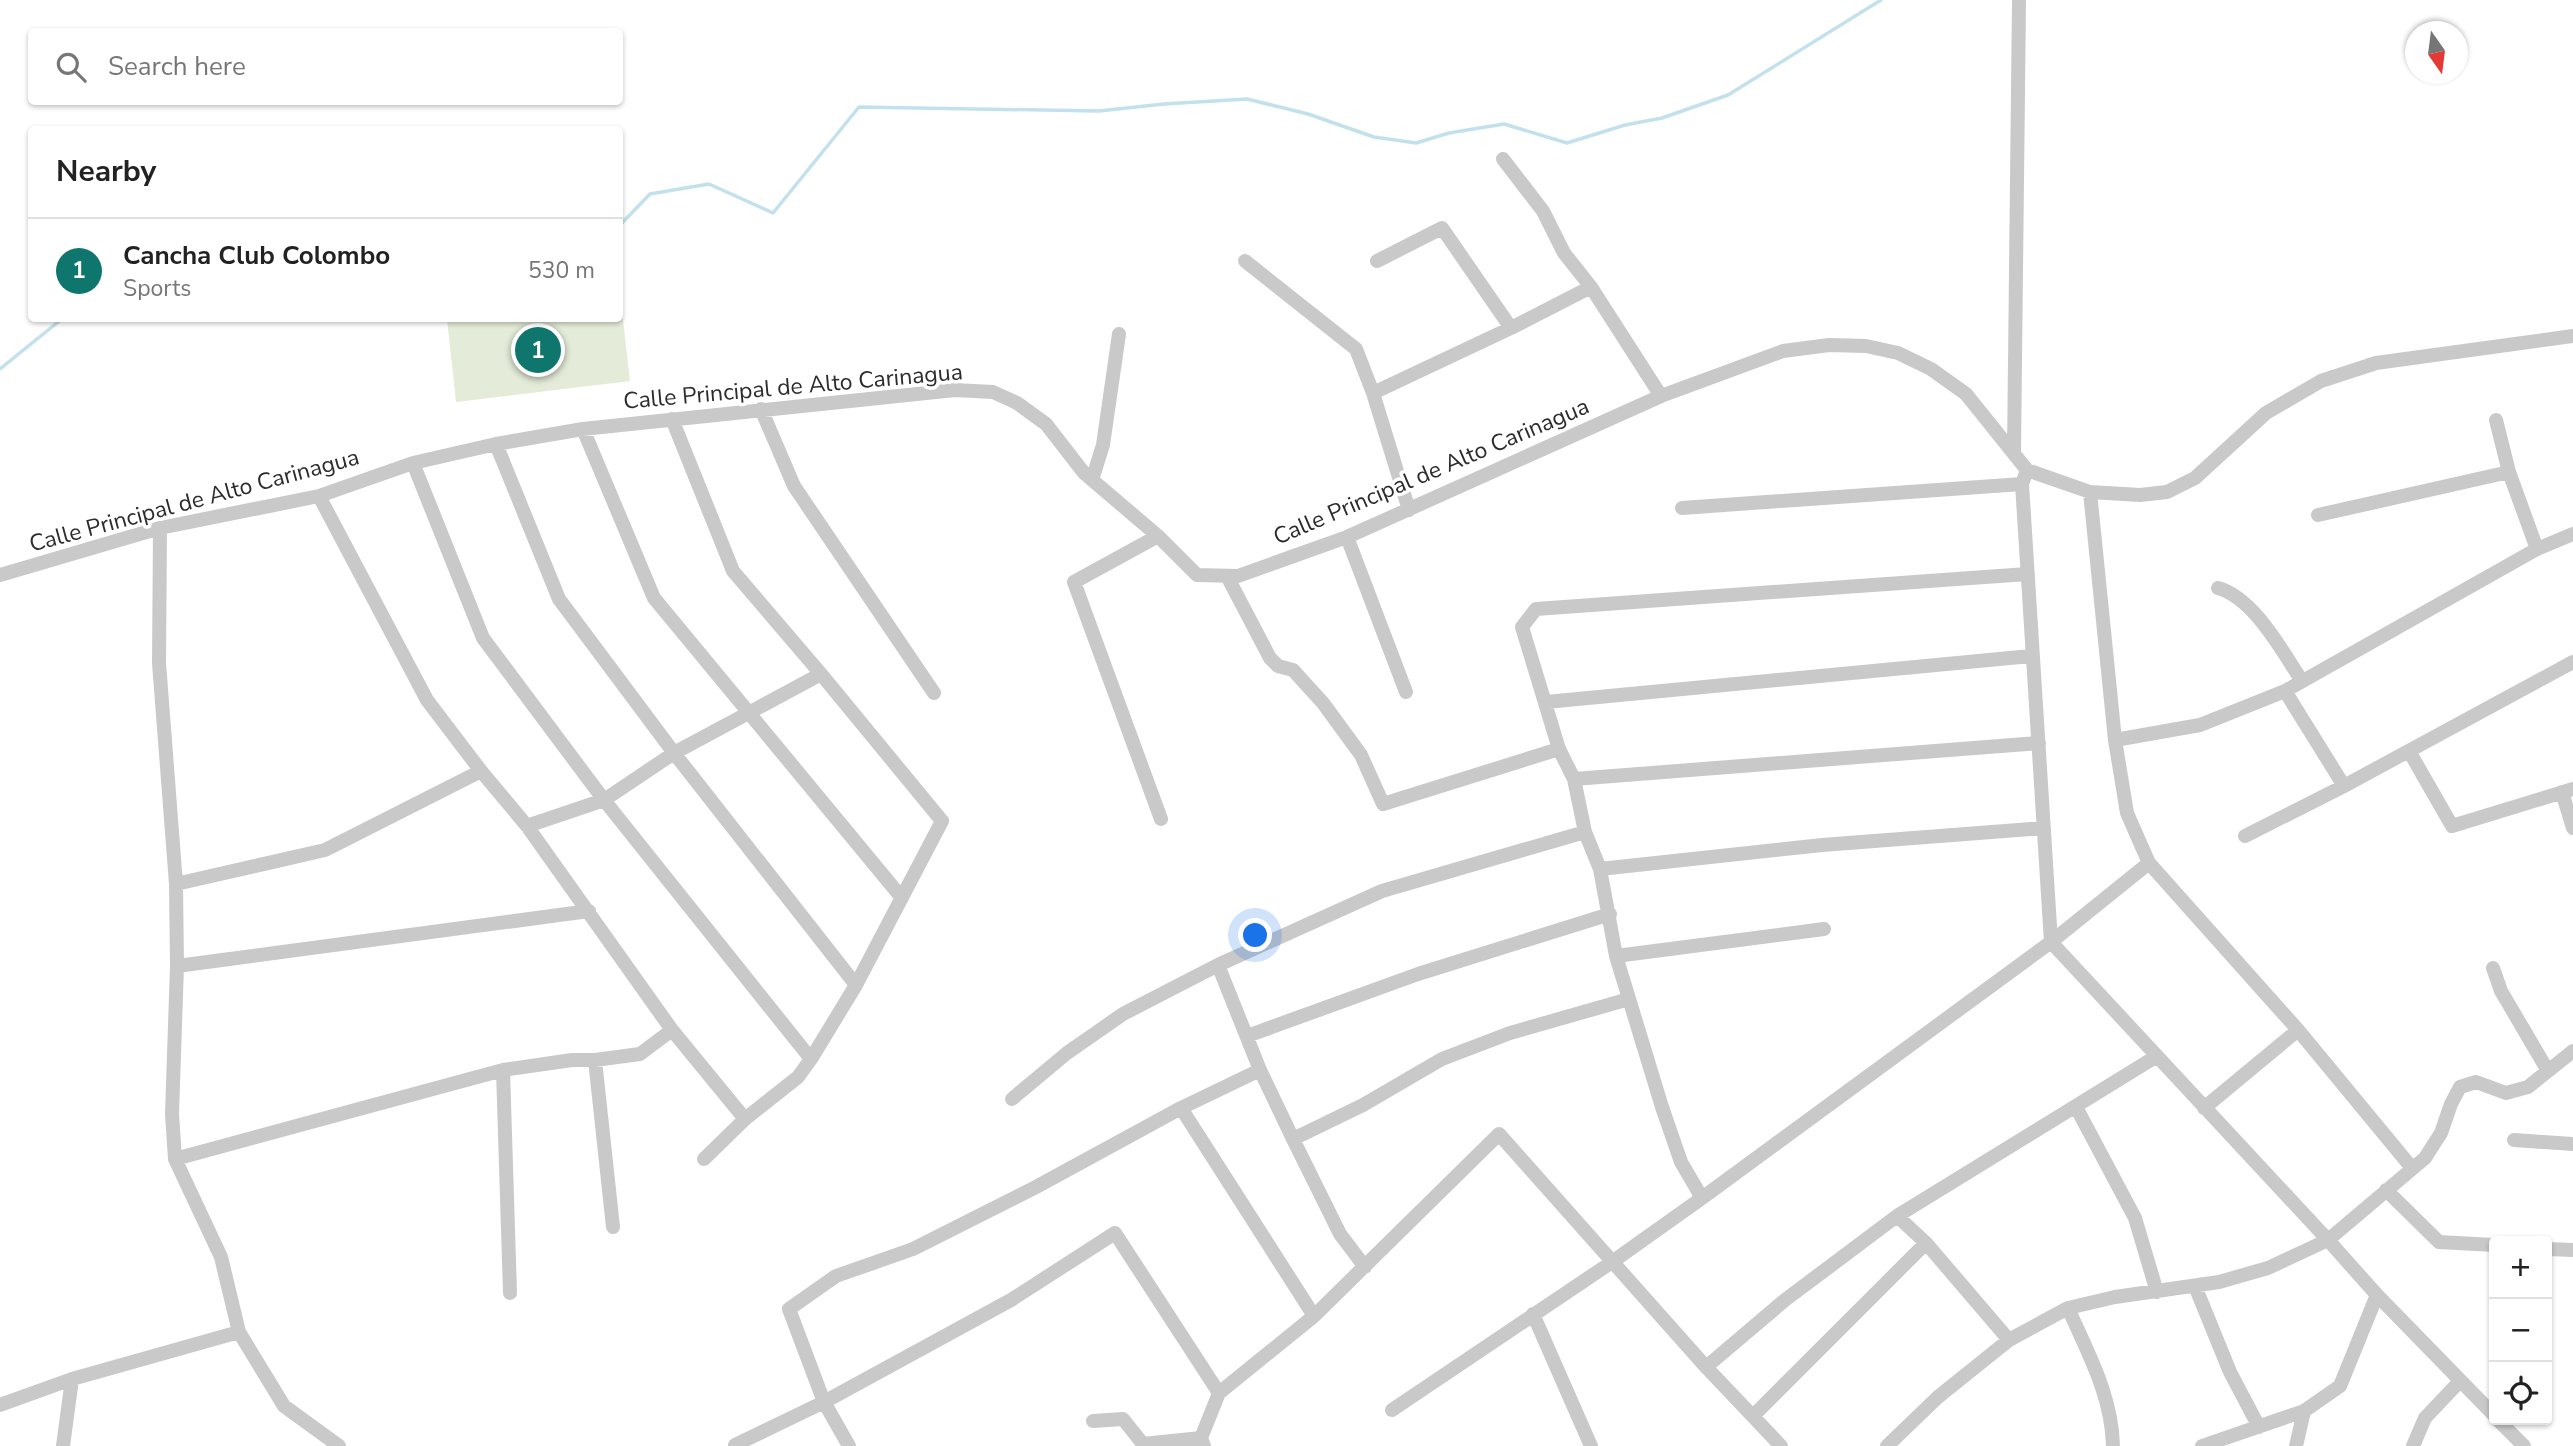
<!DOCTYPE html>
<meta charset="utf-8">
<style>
:root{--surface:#fff;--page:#f2f2f2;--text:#222;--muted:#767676;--line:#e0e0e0;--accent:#0f766e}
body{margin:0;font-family:"Nunito Sans",sans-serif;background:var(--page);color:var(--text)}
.controls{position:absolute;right:21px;bottom:21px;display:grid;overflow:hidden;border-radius:7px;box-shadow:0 2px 5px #0004}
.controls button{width:63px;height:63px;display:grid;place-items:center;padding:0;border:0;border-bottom:2px solid var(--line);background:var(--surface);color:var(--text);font:35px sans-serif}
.compass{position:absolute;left:2405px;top:21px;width:63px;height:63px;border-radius:50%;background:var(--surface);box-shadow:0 2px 5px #0004;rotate:166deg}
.you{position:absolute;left:1256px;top:936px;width:24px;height:24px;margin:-18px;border:5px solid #fff;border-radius:50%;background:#1a73e8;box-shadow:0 0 0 10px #1a73e833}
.badge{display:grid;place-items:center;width:46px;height:46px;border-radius:50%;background:var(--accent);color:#fff;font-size:23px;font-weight:700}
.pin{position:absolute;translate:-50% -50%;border:4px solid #fff;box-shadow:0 2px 7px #0006}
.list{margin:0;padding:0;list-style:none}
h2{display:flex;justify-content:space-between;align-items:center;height:91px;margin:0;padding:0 28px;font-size:30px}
h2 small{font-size:23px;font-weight:400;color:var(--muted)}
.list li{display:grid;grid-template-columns:46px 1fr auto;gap:21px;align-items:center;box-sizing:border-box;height:105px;padding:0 28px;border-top:2px solid var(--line)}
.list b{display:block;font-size:26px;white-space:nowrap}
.list p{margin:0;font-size:23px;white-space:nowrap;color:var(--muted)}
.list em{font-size:23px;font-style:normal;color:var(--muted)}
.icon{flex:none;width:38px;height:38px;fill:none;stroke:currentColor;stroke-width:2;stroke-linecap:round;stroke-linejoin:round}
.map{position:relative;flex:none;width:2573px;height:1446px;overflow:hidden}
.search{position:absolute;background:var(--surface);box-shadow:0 2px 5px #0004;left:28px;top:28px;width:595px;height:77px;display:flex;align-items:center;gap:18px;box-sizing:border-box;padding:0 24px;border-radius:7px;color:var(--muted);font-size:26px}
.panel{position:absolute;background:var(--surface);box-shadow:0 2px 5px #0004;left:28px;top:126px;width:595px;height:196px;border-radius:7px}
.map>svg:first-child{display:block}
.green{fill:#e4ebd8}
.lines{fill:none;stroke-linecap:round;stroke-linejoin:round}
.stream{stroke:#c3e1ed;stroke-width:3.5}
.minor{stroke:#c9c9c9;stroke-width:14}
.labels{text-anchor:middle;stroke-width:7;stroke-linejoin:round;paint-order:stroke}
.street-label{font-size:23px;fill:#2c2c2c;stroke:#fff}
</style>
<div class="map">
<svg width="2573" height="1446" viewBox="0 0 2573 1446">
<rect width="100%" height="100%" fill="#fff"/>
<path class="green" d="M620,293L630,381L456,402L447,319L620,318Z"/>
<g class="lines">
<path class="stream" d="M620,225L650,194L709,184L773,213L859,107L1099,111L1164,104L1247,99L1308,114L1374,137L1416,143L1449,133L1504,124L1567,143L1625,125L1662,118L1728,95L1881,0
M0,369L63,318"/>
<path class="minor" d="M1503,159L1543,211L1564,253L1591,287
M1245,261L1356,349L1373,393
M1377,261L1442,228L1511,328
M761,409L794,486L934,693
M2496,420L2509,472L2537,549
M583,429L654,598L902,898
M496,444L559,599L674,753L856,985
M2014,452L2019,0
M413,463L483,638L604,800L811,1059
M2027,470L2022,484L2051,942L2328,1240L2377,1295L2494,1415
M1092,480L1103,445L1119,334
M2090,492L2115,740L2127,813L2149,863L2298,1030L2412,1168
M319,496L427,700L481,771L527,826L672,1030L745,1119
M1682,508L2022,484
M1409,510L1373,393L1511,328L1591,287L1661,396
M2318,515L2509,472
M1158,536L1074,582L1161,819
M1347,537L1406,692
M0,575L160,528L319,496L413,463L496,444L583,429L955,390L993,392L1017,403L1046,424L1084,473L1158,536L1197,575L1238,576L1347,537L1661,396L1783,351L1829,345L1866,346L1898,353L1931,369L1966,394L2027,470L2090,492L2140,495L2167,492L2195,478L2266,413L2321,381L2376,363L2573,336
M1227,576L1270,658L1278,666L1293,670L1323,703L1361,755L1383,804L1559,749
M2218,588C2254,598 2282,651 2302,681
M2285,691L2344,786
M1546,702L2031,656
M2115,740L2200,725L2285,691L2537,549L2573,534
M2409,751L2452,826L2573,789
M1574,779L2039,743
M2562,792L2573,828
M527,826L604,800L674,753L821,674L733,571L672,419
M2245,836L2344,786L2573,662
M1600,869L1822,845L2044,828
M176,884L325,850L481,771
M1616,956L1824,929
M1218,965L1260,1070L1293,1139L1340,1234L1365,1267
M177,966L589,911
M2493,968L2501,991L2548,1071
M1247,1036L1418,974L1610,914
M595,1060L613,1227
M503,1070L510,1293
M1012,1099L1067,1053L1123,1014L1218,965L1382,891L1585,832
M2076,1107L2135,1218L2157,1292
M1181,1108L1314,1316
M2204,1108L2298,1030
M1293,1139L1363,1105L1442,1059L1510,1033L1629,999
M2514,1140L2573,1144
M175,1159L503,1070L572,1060H595L640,1054L672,1030
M704,1159L745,1119L798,1077L811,1059L856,985L942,821L821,674
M2386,1190L2439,1242L2494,1245
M1702,1198L1681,1162L1662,1107L1616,956L1600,869L1585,832L1574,779L1559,749L1522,627L1536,609L2027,574
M1897,1216L1926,1243L2009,1340
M2547,1249L2573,1250
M2195,1286L2230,1372L2259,1427
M2068,1308C2088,1353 2112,1396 2113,1446
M1533,1314L1591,1446
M239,1332L284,1406L339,1446
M1706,1367L1785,1300L1897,1216L2157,1056
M0,1405L72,1379
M1392,1410L1612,1262L1702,1198L2051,942L2149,863
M1753,1416L1926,1243
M2498,1420L2524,1446
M1093,1421L1123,1419L1143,1444L1201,1438
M735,1445L824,1402L1011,1300L1115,1233L1219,1393
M63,1446L72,1379L239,1332L221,1257L175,1159L172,1114L177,966L176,884L159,663L160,528
M849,1446L824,1402L789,1309L836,1276L913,1249L1036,1187L1181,1108L1260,1070
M1204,1446L1201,1438L1219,1393L1314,1316L1499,1134L1706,1367L1781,1446
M1887,1446L1938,1397L2009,1340L2068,1308L2115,1297L2219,1282L2268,1268L2328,1240L2425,1158L2441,1133L2451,1104L2460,1087L2476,1082L2506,1093L2528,1087L2573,1051
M2202,1446L2304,1411L2340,1386L2377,1295
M2296,1446L2304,1411
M2413,1446L2425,1418L2460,1381"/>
</g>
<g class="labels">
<g class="street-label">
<text transform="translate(793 386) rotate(-5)" y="8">Calle Principal de Alto Carinagua</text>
<text transform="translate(1431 471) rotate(-23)" y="8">Calle Principal de Alto Carinagua</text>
<text transform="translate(194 500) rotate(-15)" y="8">Calle Principal de Alto Carinagua</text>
</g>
</g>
</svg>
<div class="controls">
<button>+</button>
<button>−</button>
<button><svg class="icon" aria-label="locate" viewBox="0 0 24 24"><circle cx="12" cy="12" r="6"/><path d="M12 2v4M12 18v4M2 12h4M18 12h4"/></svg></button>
</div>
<svg class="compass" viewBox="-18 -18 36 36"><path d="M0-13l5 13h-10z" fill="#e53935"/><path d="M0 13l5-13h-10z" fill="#767676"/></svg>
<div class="you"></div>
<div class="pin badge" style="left:538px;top:350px">1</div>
<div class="search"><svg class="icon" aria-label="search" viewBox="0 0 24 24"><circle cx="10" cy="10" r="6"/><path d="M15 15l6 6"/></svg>Search here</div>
<section class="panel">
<h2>Nearby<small></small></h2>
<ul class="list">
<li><span class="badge">1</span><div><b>Cancha Club Colombo</b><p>Sports</p></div><em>530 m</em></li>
</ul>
</section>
</div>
